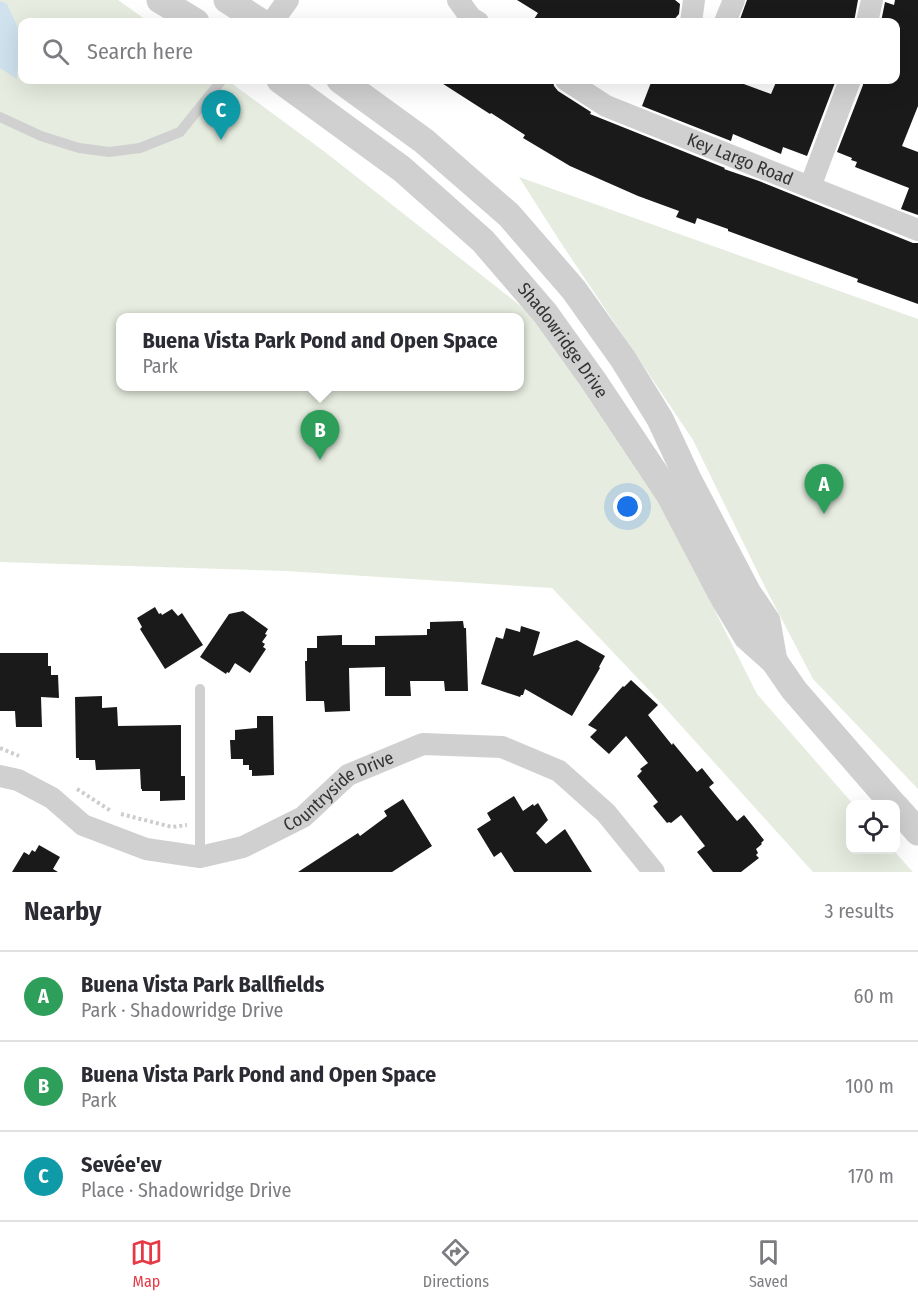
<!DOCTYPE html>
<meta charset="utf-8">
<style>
:root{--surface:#fff;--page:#f7f7f7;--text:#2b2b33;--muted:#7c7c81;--line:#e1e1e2;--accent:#e63946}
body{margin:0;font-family:"Fira Sans Condensed",sans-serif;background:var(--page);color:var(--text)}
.controls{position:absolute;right:18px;bottom:18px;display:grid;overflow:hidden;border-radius:12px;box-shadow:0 6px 24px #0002}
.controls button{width:54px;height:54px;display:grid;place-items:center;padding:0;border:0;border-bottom:2px solid var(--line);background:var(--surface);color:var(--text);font:30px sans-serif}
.you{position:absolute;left:628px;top:507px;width:21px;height:21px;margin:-15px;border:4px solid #fff;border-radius:50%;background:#1a73e8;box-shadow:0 0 0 9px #1a73e833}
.badge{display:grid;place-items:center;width:39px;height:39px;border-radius:50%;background:var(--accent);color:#fff;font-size:20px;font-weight:700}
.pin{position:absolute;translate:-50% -50px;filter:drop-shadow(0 2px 3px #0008)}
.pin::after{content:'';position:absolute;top:32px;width:21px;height:18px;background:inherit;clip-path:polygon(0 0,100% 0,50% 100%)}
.popup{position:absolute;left:116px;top:313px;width:408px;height:78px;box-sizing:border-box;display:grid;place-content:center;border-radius:12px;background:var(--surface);filter:drop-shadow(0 2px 4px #0005);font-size:20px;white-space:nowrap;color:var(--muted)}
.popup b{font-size:22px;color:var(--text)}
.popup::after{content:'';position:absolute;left:50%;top:100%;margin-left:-12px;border:12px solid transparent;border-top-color:var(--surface)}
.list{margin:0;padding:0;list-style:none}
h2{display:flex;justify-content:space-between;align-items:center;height:78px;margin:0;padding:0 24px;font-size:26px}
h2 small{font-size:20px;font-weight:400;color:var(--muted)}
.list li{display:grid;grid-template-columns:39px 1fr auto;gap:18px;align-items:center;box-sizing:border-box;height:90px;padding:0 24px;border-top:2px solid var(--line)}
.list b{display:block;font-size:22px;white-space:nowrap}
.list p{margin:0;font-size:20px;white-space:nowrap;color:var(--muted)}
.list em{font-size:20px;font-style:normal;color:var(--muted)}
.icon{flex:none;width:33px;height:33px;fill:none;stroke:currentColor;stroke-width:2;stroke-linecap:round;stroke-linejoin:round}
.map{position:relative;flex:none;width:918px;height:872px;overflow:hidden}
.search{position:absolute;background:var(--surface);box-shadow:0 6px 24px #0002;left:18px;right:18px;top:18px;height:66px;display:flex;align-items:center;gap:15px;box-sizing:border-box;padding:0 21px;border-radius:12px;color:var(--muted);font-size:22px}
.sheet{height:348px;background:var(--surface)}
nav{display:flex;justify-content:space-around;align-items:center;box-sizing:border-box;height:84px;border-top:2px solid var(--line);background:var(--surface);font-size:16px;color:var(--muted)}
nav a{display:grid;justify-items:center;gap:3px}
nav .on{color:var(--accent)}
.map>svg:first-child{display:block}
.green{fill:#e6ecdf;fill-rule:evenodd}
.water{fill:#cfe2ee}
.building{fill:#1a1a1a}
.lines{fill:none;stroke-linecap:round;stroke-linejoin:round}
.path{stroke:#cdcdcd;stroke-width:4;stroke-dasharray:3 3;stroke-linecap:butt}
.service{stroke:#d0d0d0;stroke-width:10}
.minor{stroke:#d0d0d0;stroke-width:22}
.tertiary{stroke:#d0d0d0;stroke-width:27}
.labels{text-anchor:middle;stroke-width:6;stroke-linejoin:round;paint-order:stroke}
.street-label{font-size:18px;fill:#333;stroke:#fff}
</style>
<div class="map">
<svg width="918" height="872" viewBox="0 0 918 872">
<rect width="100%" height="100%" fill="#fff"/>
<path class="green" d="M0,0H118L149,22H22V80H227L325,152L588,359L757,694L853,804H850V850H893L913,872H813L648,689L552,588L286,571L0,562ZM121,318H520V386H121Z
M519,177L918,319V789L813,679L766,589L693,440L561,243Z"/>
<path class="water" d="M0,1L7,4L20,32L17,79L0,68Z"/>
<path class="building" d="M517,0H675L680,4L679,14L672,22H532L538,13Z
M747,0H858L854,22H739Z
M895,0H918V106L902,146L918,152V215L901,209L909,188L855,167L857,162L851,160L852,158L837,152L863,85V80H896V22H881L885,2L894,5Z
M437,80H553L554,86L558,91L591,112L590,114L725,168L724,169L759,181L913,243H918V304L857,282L858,279L728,231V229L697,218L695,224L676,217L679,211L638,196L570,166L523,138L525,135L491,113L490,114Z
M652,80H733L771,94L777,80H836L807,156L783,147L781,154L733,134L731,141L642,106Z
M155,607L159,614L161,613L162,615L172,609L178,616L182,613L203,645L165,669L140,629L142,627L137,618Z
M243,611L268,629L265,634L267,635L262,642L265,644L263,647L266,649L250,673L235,663L229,673L227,672L226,674L200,657L229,614Z
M463,621L464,628H466L468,691H445L444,681H410L411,696H385V667L349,668L350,711L325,712L324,701H306L305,661H307V648H317V636L342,635V645H375V636L427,635V629H430V622Z
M521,626L540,632L533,656L577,640L605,656L599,667L600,668L572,716L525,689L523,695H521L520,697L481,684L496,637L503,639L506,628L520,632Z
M0,653H48V666H51V675H58L59,698L41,697L42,727H16L15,711H0Z
M631,680L658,705L648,715L672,745L673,743L697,772L702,768L714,783L709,787L737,821L744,815L764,840L761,843L762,844L756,849L758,853L756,855L759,858L741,872H713L697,852L705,846L681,815L671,823L669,822L667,823L653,806L658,802L637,776L642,771L640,769L648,763L626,736L609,754L590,737L597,730L588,725L623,686L624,687Z
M102,696V708L117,707L118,726L181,725V776H185V800L160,801V791H142V789H141L140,769L96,770L95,760H79V758H76L75,697Z
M257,716H273L274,775L252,776V770H249V765H243V759H231L230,740H235V730L257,728Z
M514,796L523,811L533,804L534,806L538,803L548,820L536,833L546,844L565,829L592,872H514L501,852L494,857L477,829L491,820L487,813Z
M403,799L432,846L392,872H298L358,833L360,836L387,816L384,811Z
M39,845L60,857L53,869L58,872H12L24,852L29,855L32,850L35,852Z"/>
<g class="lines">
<path class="path" d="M0,748L19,756
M77,789L111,811
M121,814L172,827L187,825"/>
<path class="service" d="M0,117L41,136L79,148L109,152L140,148L180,132L222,80
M200,857V689"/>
<g class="minor">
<path d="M458,0L471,18L478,22"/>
<path d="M272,22L288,0"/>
<path d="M691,22L694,0"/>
<path d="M725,22L734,0"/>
<path d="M867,22L872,0"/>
<path id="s1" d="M566,80L606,106L918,230"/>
<path d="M810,187L850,80"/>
<path id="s2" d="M0,776L18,780L52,798L83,825L146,849L200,857L243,847L303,817L348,775L423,744L502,747L559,771L606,813L654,872"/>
</g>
<g class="tertiary">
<path d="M160,0L196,22"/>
<path d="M227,0L261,22"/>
<path id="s3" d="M280,80L402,169L483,241L545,313L593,380L669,494L723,597L747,637L774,661L794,690L893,804"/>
<path d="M340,80L424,141L509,215L574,290L623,359L660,419L688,479L748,593L767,621L774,661"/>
<path d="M896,807L918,832"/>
</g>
</g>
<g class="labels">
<g class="street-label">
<text dy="6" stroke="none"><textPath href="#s1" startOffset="192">Key Largo Road</textPath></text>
<text dy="6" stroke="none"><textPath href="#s3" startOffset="387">Shadowridge Drive</textPath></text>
<text dy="6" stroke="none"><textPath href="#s2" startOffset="376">Countryside Drive</textPath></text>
</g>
</g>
</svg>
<div class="controls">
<button><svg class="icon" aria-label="locate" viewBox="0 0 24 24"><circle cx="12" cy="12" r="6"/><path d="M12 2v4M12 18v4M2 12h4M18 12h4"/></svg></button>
</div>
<div class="you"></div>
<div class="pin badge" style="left:824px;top:514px;background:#2e9e5b">A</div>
<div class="pin badge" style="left:320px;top:460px;background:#2e9e5b">B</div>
<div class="popup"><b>Buena Vista Park Pond and Open Space</b>Park</div>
<div class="pin badge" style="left:221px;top:140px;background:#0f9aa8">C</div>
<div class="search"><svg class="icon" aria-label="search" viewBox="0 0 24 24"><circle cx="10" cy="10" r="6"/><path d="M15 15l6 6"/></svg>Search here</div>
</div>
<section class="sheet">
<h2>Nearby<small>3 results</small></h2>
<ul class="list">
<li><span class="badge" style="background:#2e9e5b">A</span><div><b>Buena Vista Park Ballfields</b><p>Park · Shadowridge Drive</p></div><em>60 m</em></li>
<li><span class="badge" style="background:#2e9e5b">B</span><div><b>Buena Vista Park Pond and Open Space</b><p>Park</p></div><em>100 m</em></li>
<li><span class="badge" style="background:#0f9aa8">C</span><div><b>Sevée'ev</b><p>Place · Shadowridge Drive</p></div><em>170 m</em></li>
</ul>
</section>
<nav>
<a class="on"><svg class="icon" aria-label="map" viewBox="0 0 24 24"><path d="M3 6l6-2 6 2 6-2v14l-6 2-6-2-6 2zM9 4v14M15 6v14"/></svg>Map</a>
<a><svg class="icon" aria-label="directions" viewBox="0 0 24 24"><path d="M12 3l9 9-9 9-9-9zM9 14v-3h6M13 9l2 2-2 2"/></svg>Directions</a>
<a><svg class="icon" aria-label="saved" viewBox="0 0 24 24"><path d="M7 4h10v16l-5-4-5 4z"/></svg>Saved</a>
</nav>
